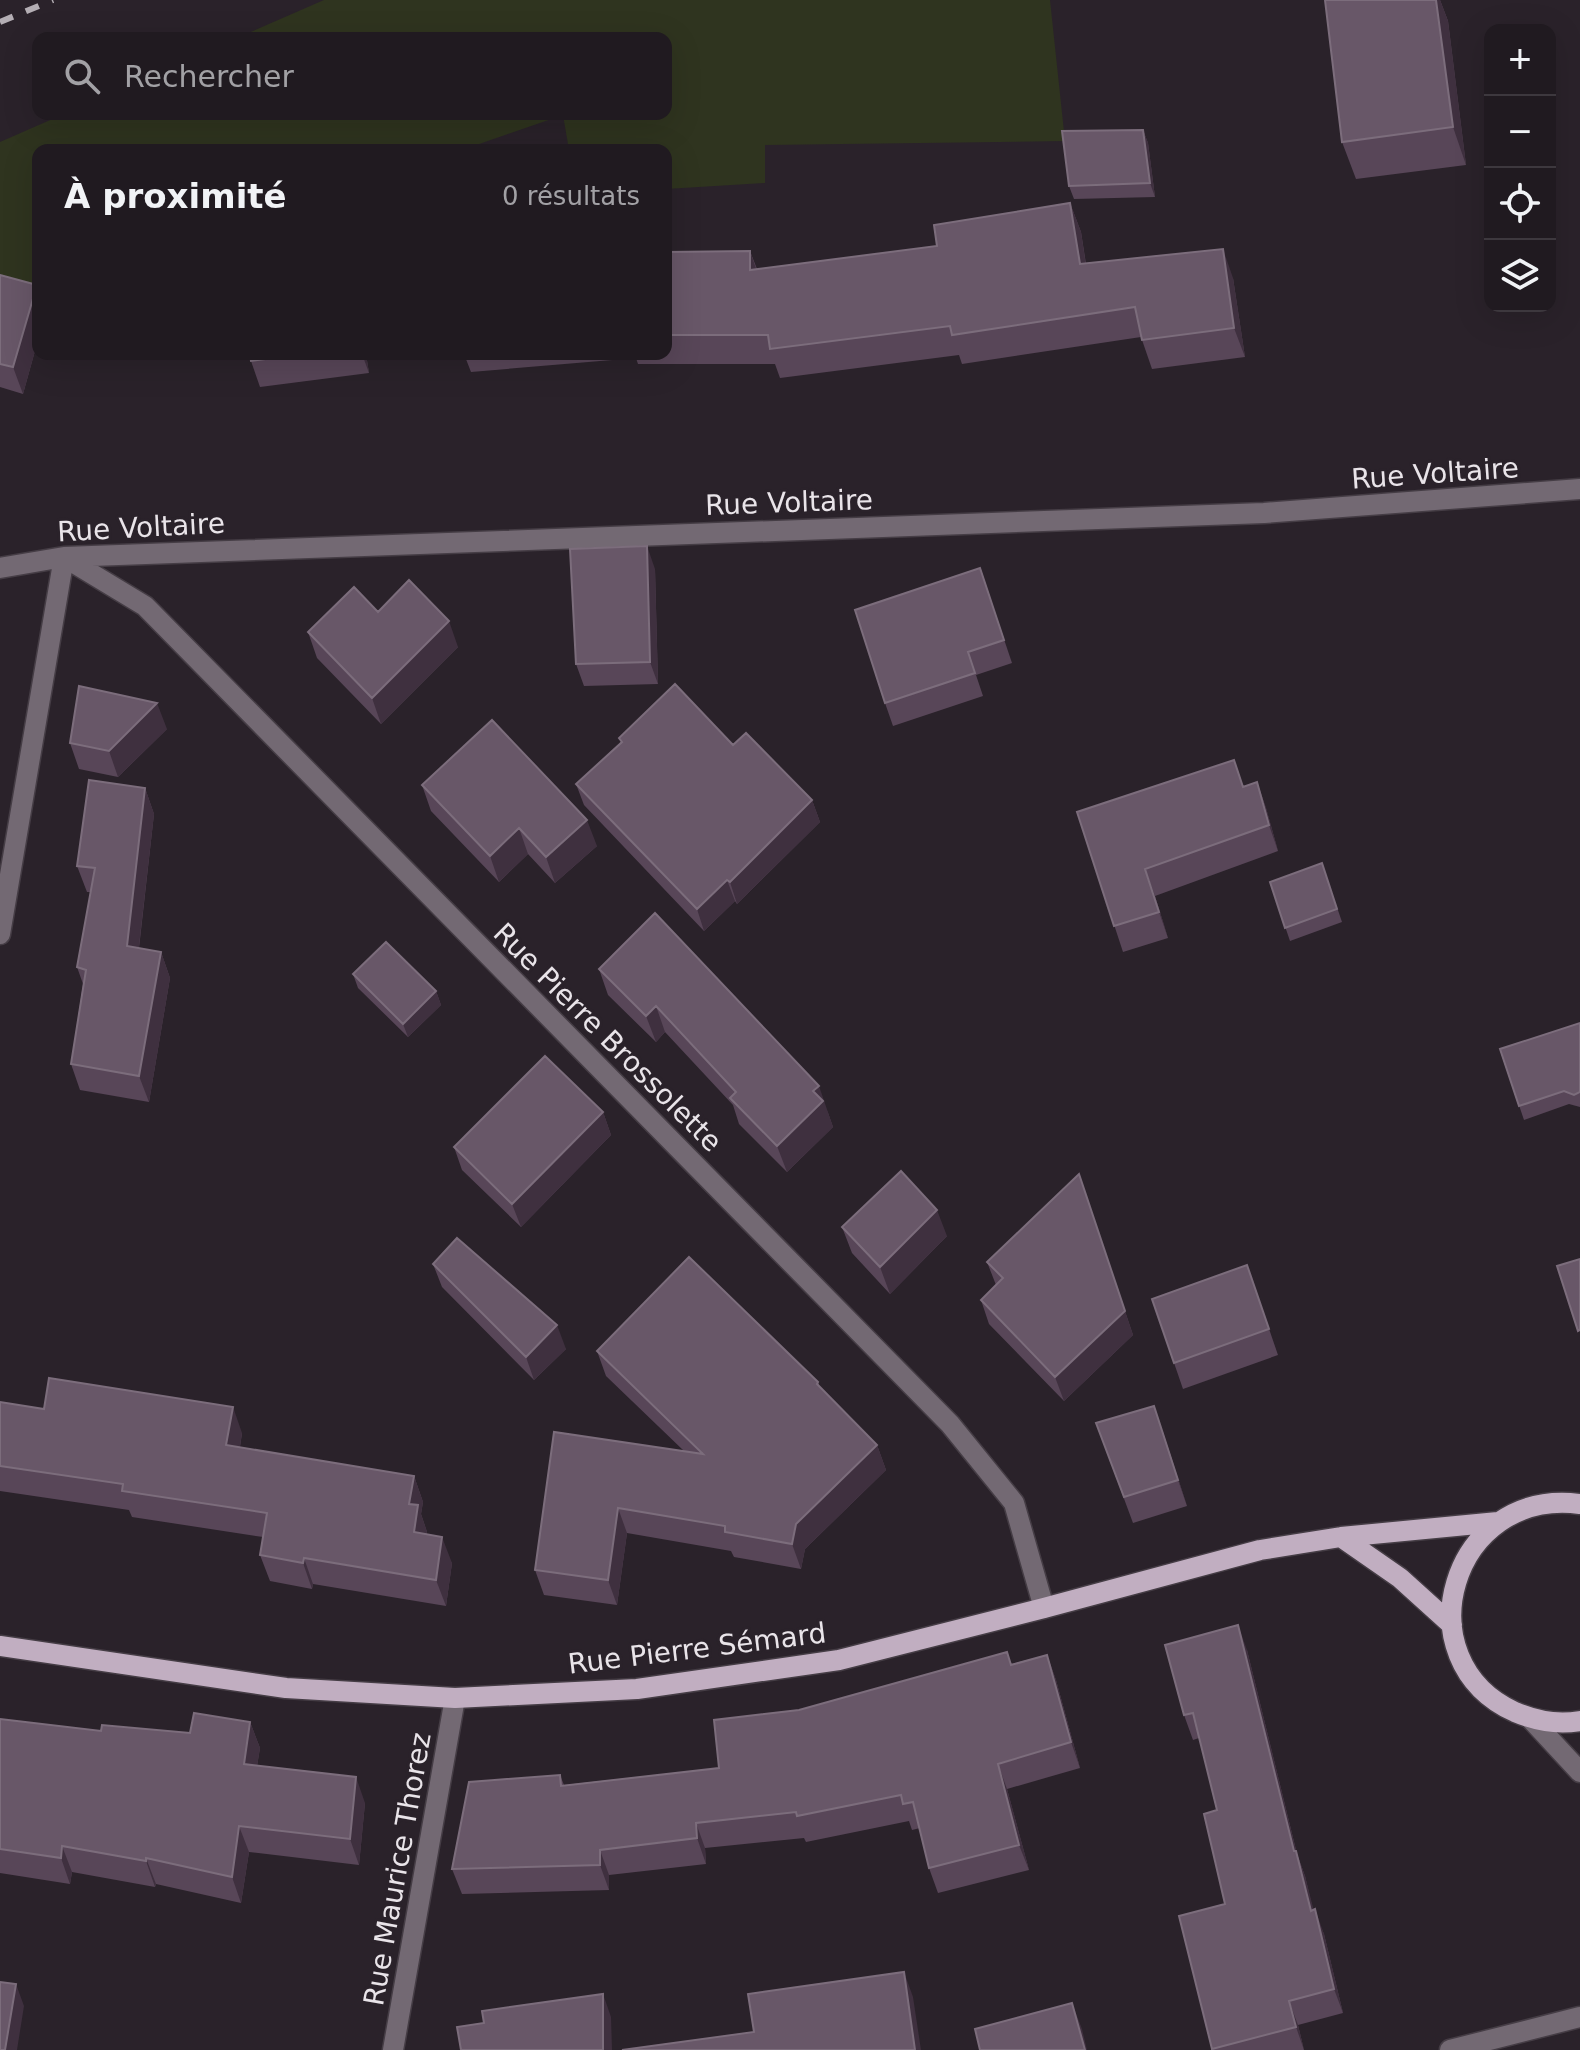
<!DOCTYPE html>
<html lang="fr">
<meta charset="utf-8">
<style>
:root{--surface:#201a20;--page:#282329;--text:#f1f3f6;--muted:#a2a1a5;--line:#3d383e}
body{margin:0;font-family:"DejaVu Sans",sans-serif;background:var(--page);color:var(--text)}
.controls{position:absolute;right:24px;top:24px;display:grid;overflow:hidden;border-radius:16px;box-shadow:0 8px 32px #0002}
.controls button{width:72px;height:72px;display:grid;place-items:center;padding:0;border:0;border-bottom:2px solid var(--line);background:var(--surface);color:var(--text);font:40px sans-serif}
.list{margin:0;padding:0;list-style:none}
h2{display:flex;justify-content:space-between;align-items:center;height:104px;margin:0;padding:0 32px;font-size:34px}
h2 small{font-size:26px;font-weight:400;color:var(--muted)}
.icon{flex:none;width:44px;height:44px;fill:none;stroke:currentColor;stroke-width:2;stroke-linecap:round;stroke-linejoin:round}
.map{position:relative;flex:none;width:1580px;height:2050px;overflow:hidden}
.search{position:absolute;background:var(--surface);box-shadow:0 8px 32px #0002;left:32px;top:32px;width:640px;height:88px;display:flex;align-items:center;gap:20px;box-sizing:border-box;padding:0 28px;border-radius:16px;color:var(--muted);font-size:30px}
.panel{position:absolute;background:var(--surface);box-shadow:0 8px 32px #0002;left:32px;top:144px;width:640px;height:216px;border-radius:16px}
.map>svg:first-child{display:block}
.green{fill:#2f341f}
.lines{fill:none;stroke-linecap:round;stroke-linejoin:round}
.minor-casing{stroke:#453d45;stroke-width:23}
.major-casing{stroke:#453d45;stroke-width:23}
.minor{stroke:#736973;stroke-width:20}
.major{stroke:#c1aec1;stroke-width:20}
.rail{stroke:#b4aeb4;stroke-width:6;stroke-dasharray:14 14;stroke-linecap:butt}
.wall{fill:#584658}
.shaded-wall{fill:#3f303f}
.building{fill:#685768;stroke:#7c6d7c;stroke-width:2}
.labels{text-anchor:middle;stroke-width:6;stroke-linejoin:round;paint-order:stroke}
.street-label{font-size:28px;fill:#e9e4e9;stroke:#2a222a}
</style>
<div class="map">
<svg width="1580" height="2050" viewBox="0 0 1580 2050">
<rect width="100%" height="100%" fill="#2a222a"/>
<path class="green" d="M324,0H1050L1065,141L765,145V183L666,189V150H569L563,115L462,150H38V283L0,287V142L64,114H666V38H237Z"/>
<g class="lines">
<g class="minor-casing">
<path id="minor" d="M0,568L64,557L1264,513L1580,489
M0,934L64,557L145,606L950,1424L1014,1503L1044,1608
M1531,1719L1580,1772
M393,2050L455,1698
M1450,2050L1580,2017"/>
</g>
<g class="major-casing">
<path id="major" d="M1580,1504C1451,1487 1401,1660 1515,1712C1536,1721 1558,1725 1580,1721
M1341,1537L1400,1578L1452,1625
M0,1646L286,1688L455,1698L637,1689L839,1660L1044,1608L1260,1550L1341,1537L1498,1522"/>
</g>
<use href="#minor" class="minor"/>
<use href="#major" class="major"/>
<path class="rail" d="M0,22L53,0"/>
</g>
<path class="wall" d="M1436,0H1440L1448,21L1466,165L1356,179L1342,142Z
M1143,130L1148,143L1155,197L1074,199L1069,186Z
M1070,203L1081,232L1086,264L1233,278L1245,357L1152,369L1141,337L962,364L959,355L780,378L775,364H638L636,358L471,372L464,354H666V252L750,251L757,269L937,246Z
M0,275L38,288V340L23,394L0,387Z
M250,354H366L369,373L260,387L251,361Z
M980,568L1012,663L976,675L983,696L893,726L885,703Z
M655,569L658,684L584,686L576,664Z
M378,612L458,647L381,724L317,658L308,632Z
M167,729L118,777L79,769L70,743Z
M619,738L733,745L812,800L820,822L737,904L735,901L704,931L584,805L576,784L621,742Z
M1257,782L1266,808L1278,851L1155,896L1168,938L1123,952L1077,812L1244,786Z
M422,785L597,846L555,883L528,854L499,882L431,811Z
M145,788L154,814L139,948L161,952L170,978L149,1102L80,1090L71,1064L83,984L77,967L91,892H87L77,866Z
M1322,863L1342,922L1290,941L1270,882Z
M599,969L828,1112V1113L833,1127L787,1172L739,1124L733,1105L665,1032L656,1042L608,995Z
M353,974L436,991L441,1005L408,1037L358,988Z
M1580,1023V1107L1569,1104L1524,1120L1500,1049Z
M603,1112L611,1135L521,1227L462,1170L454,1147Z
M1087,1198L1133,1335L1064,1401L989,1324L981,1300L996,1285L987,1262Z
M842,1227L947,1236L890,1294L852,1253Z
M433,1264L566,1349L534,1380L442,1287Z
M1247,1265L1278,1355L1183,1389L1152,1299Z
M597,1351L818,1382L820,1388L877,1445L886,1470L805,1549L801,1569L734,1557L731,1551L627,1533L617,1605L544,1595L535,1570L684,1451L606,1376Z
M0,1402L44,1409L242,1433L240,1447L414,1476L423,1502L421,1514L427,1532V1534L452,1563L446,1606L313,1584L312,1589L270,1581L260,1555L263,1537L132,1517L129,1510L0,1491Z
M1096,1423L1163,1432L1187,1506L1133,1523Z
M1247,1650L1297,1854L1305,1876L1313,1910L1324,1934L1343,2013L1298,2025L1304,2050H1213L1179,1916L1225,1904L1217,1810L1199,1738L1193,1740L1184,1715Z
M1047,1655L1056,1680L1080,1768L1007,1789L1029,1870L938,1893L929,1868L920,1828L912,1830L909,1821L806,1842L804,1838L705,1848L706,1864L609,1875V1890L462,1894L452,1869L560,1775L564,1785L719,1768L799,1710L1011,1664Z
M0,1719L101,1731L190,1733L250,1722L260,1748L257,1766L365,1803L359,1865L249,1852L241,1903L156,1884L155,1887L72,1872L70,1884L0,1873Z"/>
<path class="shaded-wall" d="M1436,0H1440L1448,21L1466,165L1453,127Z
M1143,130L1148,143L1155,197L1150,183Z
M1070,203L1081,232L1090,293L1080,264Z
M1223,249L1233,278L1245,357L1234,328Z
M750,251L760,280L750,270Z
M37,285L38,288V340L23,394L13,367Z
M362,354H366L369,373Z
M647,546L655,569L658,684L650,662Z
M449,621L458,647L381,724L372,698Z
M157,703L167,729L118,777L109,751Z
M1257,782L1266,808L1278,851L1269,825Z
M145,788L154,814L136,972L127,946Z
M812,800L820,822L737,904L730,882Z
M587,820L597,846L555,883L546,857Z
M519,828L528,854L499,882L490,856Z
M1145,869L1155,896L1168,938L1159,912Z
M727,880L735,901L704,931L697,909Z
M161,952L170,978L149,1102L139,1076Z
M436,991L441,1005L408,1037L403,1024Z
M656,1006L665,1032L656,1042L646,1016Z
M819,1086L833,1127L787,1172L777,1146L813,1091Z
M603,1112L611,1135L521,1227L512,1204Z
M1079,1174L1133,1335L1064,1401L1055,1377Z
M937,1210L947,1236L890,1294L880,1267Z
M557,1325L566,1349L534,1380L526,1357Z
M1154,1406L1163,1432L1187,1506L1178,1480Z
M233,1407L242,1433L236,1471L226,1445Z
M877,1445L886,1470L805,1549L801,1569L792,1544L796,1524Z
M414,1476L423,1502L421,1514L427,1532L423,1558L414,1532L409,1504Z
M618,1508L627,1533L617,1605L608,1580Z
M442,1537L452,1563L446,1606L436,1580Z
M304,1558L313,1584L312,1589L303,1563Z
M1238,1625L1247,1650L1297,1854L1305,1876L1320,1935L1311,1911L1294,1851Z
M1047,1655L1056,1680L1080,1768L1071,1742Z
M250,1722L260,1748L253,1791L244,1764Z
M998,1764L1007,1789L1029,1870L1019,1845Z
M356,1777L365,1803L359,1865L350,1839Z
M696,1823L705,1848L706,1864L697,1838Z
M239,1826L249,1852L241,1903L232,1877Z
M62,1846L72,1872L70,1884L61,1858Z
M600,1850L609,1875V1890L600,1865Z
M146,1858L156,1884L155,1887L146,1861Z
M1315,1909L1324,1934L1343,2013L1334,1989Z
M904,1972L913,1997L921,2050H915Z
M16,1984L24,2006L17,2050H5Z
M603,1994L611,2017L612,2050H603Z
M1289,2001L1298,2025L1304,2050L1296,2027Z
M1072,2003L1082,2029L1087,2050H1085Z"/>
<path class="building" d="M1325,0H1436L1453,127L1342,142Z
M1143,130L1150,183L1069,186L1062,131Z
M1070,203L1080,264L1223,249L1234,328L1142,340L1135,307L952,335L950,326L770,349L768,335H666V252L750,251V270L937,246L934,225Z
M0,275L37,285L13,367L0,364Z
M250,354H303L251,361Z
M647,546L650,662L576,664L570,549Z
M980,568L1004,640L968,652L975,673L885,703L855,610Z
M409,580L449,621L372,698L308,632L354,587L378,612Z
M675,684L733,745L746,733L812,800L730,882L727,880L697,909L576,784L622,742L619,738Z
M79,686L157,703L109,751L70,743Z
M492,720L587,820L546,857L519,828L490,856L422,785Z
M1234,760L1243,787L1257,782L1269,825L1145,869L1159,912L1114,926L1077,812Z
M89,780L145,788L127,946L161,952L139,1076L71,1064L86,970L77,967L95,868L77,866Z
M1322,863L1337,909L1285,928L1270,882Z
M655,913L819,1086L813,1091L823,1101L777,1146L730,1098L736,1092L656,1006L646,1016L599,969Z
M386,942L436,991L403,1024L353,974Z
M1580,1023V1092L1574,1095L1564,1091L1519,1106L1500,1049Z
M545,1056L603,1112L512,1204L454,1147Z
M901,1171L937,1210L880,1267L842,1227Z
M1079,1174L1125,1311L1055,1377L981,1300L1003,1278L987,1262Z
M457,1238L557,1325L526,1357L433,1264Z
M689,1257L818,1382L817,1384L877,1445L796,1524L792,1544L725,1532V1526L618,1508L608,1580L535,1570L554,1432L703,1454L597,1351Z
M1580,1259V1330L1578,1331L1557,1266Z
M1247,1265L1269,1329L1174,1363L1152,1299Z
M49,1378L233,1407L226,1445L414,1476L409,1504L418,1505L414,1532L442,1537L436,1580L304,1558L303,1563L260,1555L267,1513L122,1491L123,1484L0,1466V1402L44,1409Z
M1154,1406L1178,1480L1124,1497L1096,1423Z
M1238,1625L1294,1851H1296L1311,1911L1315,1909L1334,1989L1289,2001L1296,2027L1212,2049L1179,1916L1225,1904L1204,1814L1217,1810L1193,1713L1184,1715L1165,1645Z
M1007,1652L1011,1665L1047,1655L1071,1742L998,1764L1019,1845L929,1868L913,1802L903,1804L901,1795L797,1816L796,1812L696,1823L697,1838L600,1850V1865L452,1869L469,1782L560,1775L561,1786L719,1768L714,1720L799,1710Z
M194,1713L250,1722L244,1764L356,1777L350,1839L239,1826L232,1877L146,1858V1861L62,1846L61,1858L0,1849V1719L101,1731L102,1725L190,1733Z
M904,1972L915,2050H622L754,2032L748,1994Z
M0,1982L16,1984L5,2050H0Z
M603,1994V2050H461L457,2027L484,2023L482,2011Z
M1072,2003L1085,2050H980L975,2029Z"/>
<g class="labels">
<g class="street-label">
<text transform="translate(1435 473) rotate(-4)" y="10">Rue Voltaire</text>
<text transform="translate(789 502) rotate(-2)" y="10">Rue Voltaire</text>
<text transform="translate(141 527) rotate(-3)" y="10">Rue Voltaire</text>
<text transform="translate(608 1037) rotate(45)" y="10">Rue Pierre Brossolette</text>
<text transform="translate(697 1648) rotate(-7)" y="10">Rue Pierre Sémard</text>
<text transform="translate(397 1869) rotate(-80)" y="10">Rue Maurice Thorez</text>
</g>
</g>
</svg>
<div class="controls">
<button>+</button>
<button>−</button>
<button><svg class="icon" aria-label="locate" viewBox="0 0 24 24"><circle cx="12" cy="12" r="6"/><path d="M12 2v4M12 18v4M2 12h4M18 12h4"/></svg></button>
<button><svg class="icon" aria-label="layers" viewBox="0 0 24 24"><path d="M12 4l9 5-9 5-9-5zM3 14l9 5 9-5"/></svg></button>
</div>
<div class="search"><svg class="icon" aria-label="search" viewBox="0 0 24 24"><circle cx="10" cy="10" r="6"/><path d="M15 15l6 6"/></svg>Rechercher</div>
<section class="panel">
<h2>À proximité<small>0 résultats</small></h2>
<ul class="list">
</ul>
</section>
</div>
